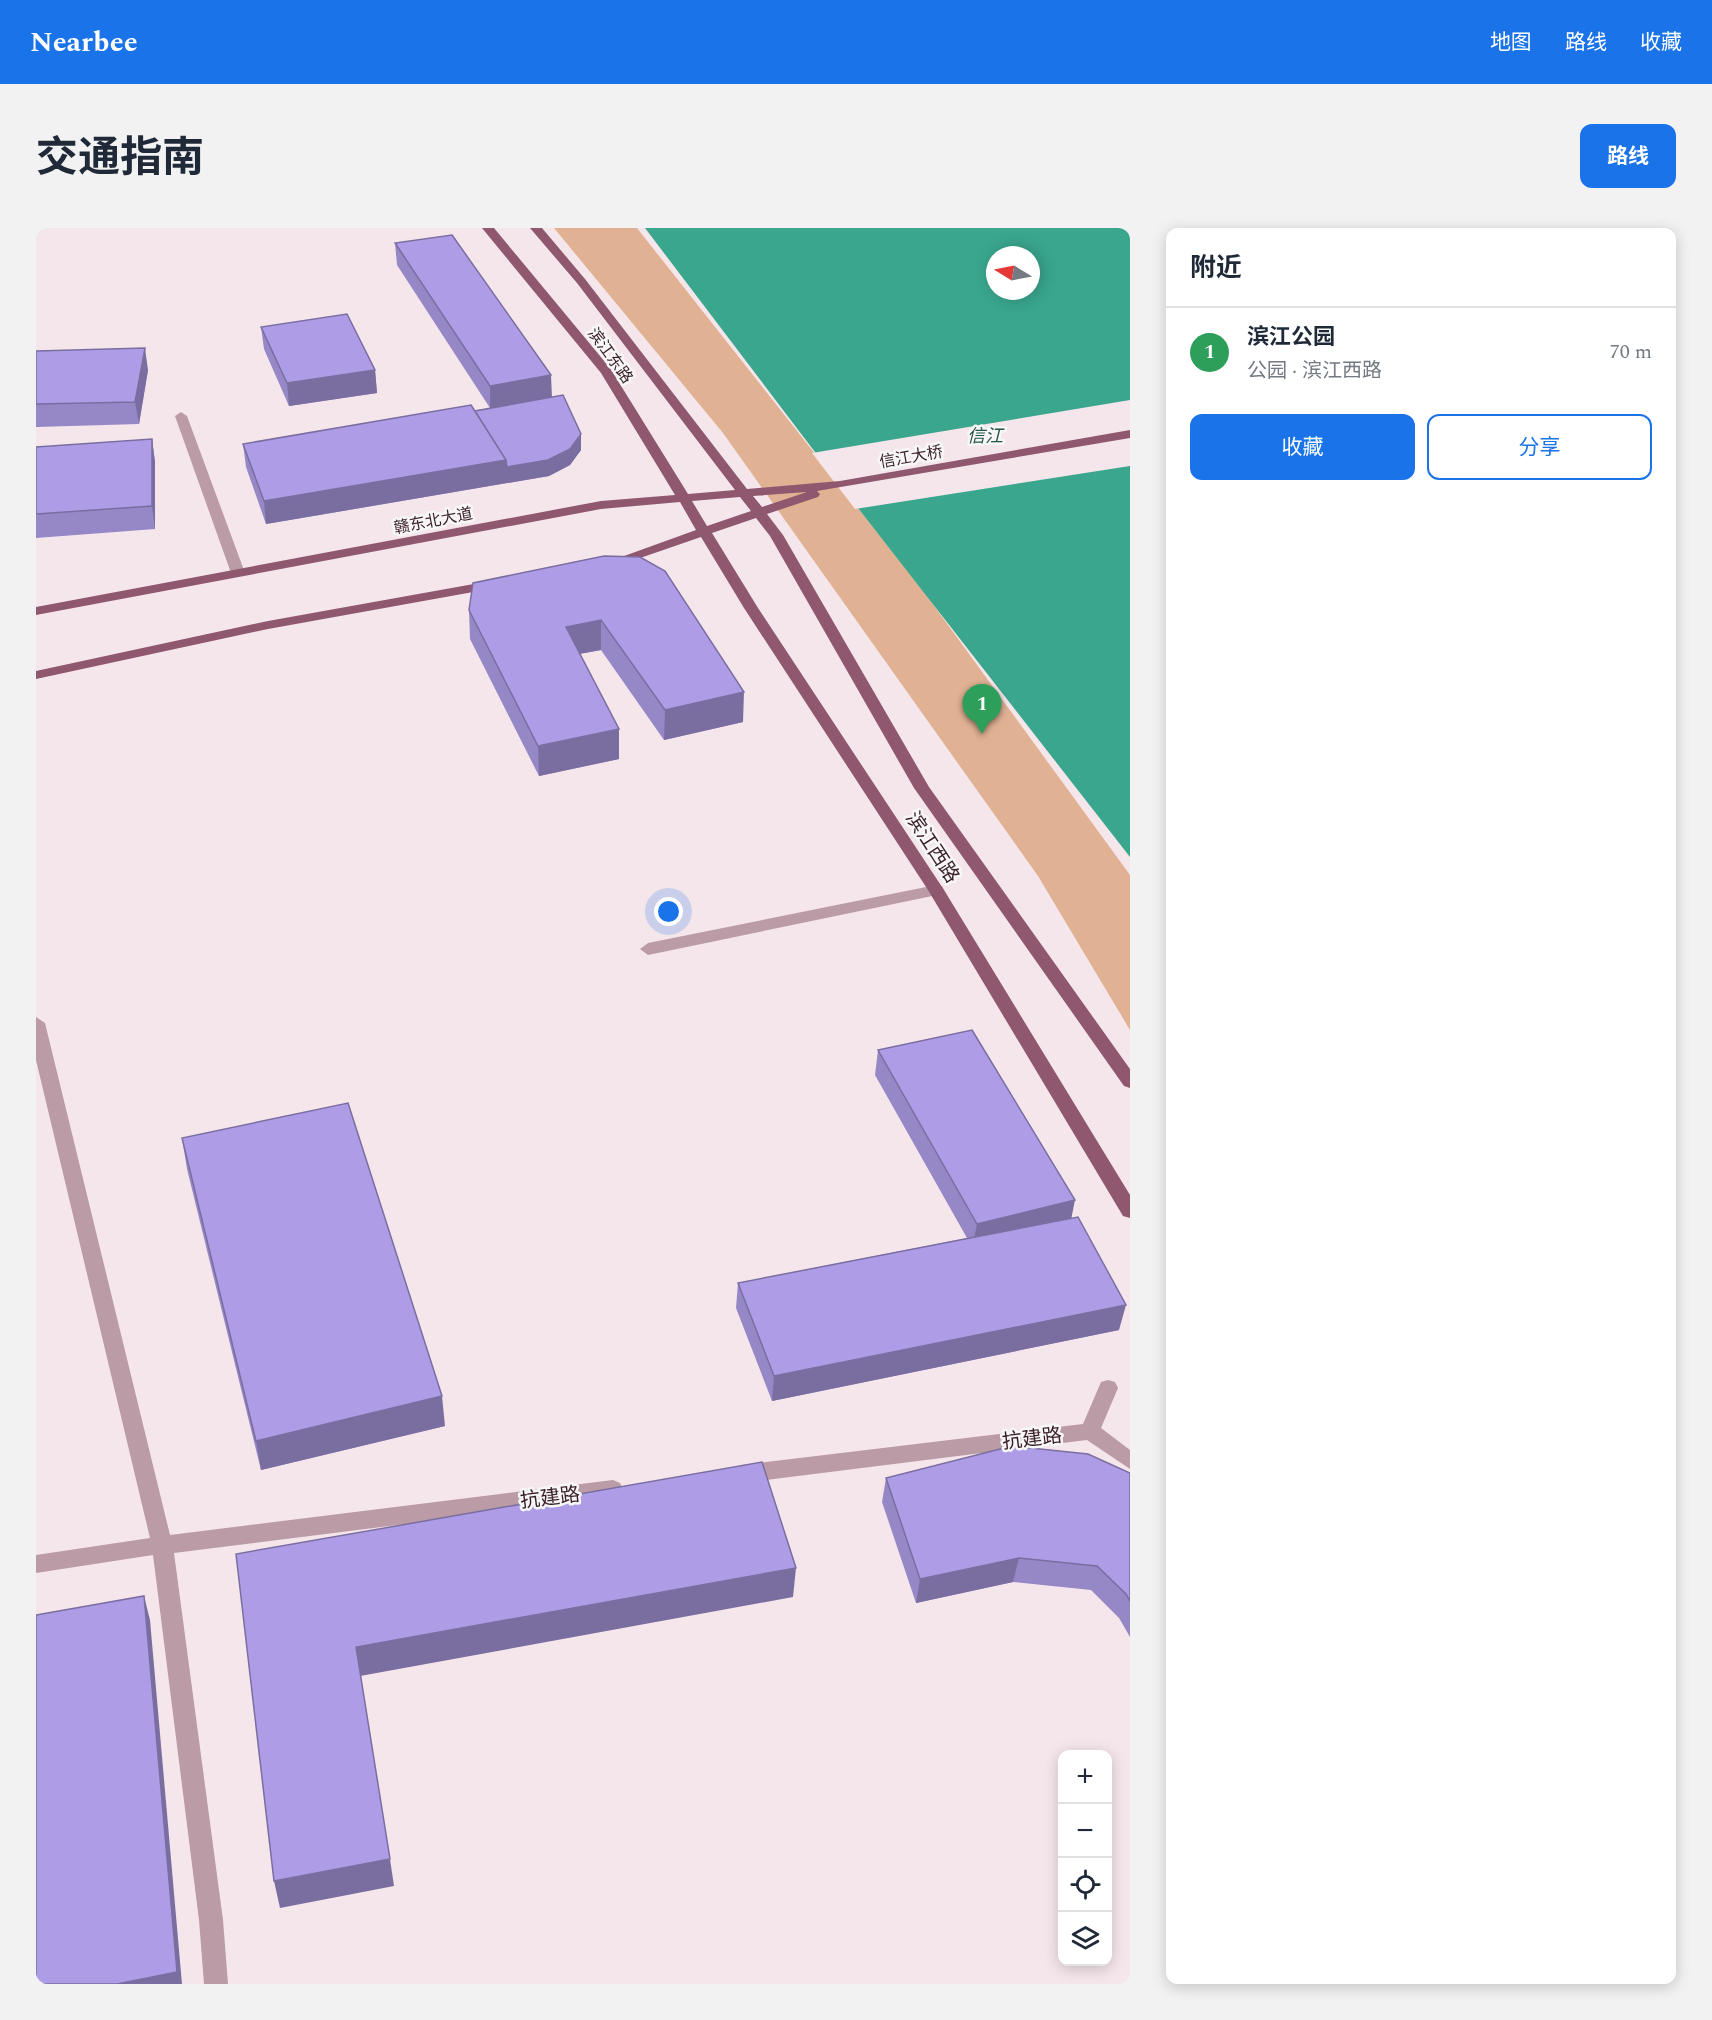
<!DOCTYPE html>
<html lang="zh">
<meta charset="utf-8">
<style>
:root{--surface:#fff;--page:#f2f2f3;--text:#1f2937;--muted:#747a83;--line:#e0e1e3;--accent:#1a73e8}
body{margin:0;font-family:Spectral,"Noto Sans SC",serif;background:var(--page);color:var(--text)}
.controls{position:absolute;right:18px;bottom:18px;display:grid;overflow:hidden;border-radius:12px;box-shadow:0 3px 15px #0003}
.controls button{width:54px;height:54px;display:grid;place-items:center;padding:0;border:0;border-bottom:2px solid var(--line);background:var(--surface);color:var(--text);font:30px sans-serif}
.compass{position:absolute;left:950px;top:18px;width:54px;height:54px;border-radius:50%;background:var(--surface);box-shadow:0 3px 15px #0003;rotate:280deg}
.you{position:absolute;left:633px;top:684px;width:21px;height:21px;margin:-15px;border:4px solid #fff;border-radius:50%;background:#1a73e8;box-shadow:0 0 0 9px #1a73e833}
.badge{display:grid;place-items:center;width:39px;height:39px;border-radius:50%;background:var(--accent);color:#fff;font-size:20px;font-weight:700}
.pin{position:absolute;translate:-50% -50px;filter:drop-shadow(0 2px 3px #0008)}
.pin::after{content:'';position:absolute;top:32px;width:21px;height:18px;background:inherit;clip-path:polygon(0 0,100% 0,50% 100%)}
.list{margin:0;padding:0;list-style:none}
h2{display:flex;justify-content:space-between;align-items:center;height:78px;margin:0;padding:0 24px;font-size:26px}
h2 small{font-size:20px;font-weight:400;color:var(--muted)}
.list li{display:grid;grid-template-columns:39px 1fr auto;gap:18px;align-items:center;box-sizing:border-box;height:90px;padding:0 24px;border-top:2px solid var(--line)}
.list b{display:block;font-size:22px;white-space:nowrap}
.list p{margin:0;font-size:20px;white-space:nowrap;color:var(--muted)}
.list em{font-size:20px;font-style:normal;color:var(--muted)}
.actions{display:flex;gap:12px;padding:18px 24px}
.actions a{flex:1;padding:14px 0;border:2px solid var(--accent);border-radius:12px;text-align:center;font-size:21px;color:var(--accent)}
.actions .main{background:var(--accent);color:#fff}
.icon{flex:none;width:33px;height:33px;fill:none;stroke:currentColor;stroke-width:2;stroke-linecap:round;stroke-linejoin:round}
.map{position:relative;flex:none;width:1094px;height:1756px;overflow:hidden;border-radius:12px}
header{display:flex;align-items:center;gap:36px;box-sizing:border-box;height:84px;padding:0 30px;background:var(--accent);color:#fff}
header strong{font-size:28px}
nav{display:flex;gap:33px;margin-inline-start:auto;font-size:21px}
.intro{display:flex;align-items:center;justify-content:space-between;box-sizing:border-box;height:144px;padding:0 36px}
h1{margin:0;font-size:42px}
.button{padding:15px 27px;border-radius:12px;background:var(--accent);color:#fff;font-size:21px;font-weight:700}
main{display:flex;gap:36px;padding:0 36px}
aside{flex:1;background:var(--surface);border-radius:12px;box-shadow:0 3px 15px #0003}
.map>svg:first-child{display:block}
.green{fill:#e0b193}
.water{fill:#3aa68d;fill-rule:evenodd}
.pier{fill:#f5e6eb}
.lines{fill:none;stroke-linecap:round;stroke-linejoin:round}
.minor{fill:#bb9ba6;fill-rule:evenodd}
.major{fill:#8f586e;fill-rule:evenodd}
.wall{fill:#9687c6}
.shaded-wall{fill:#7a6ea1}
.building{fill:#ae9de6;stroke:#7a6ea1;stroke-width:1.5}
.labels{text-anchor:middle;stroke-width:5;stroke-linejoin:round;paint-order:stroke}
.far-street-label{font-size:16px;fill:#3a1f2a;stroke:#f7f7f7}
.far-water-label{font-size:18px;font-style:italic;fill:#275448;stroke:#f7f7f7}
.street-label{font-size:20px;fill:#3a1f2a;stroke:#f7f7f7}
</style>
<header>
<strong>Nearbee</strong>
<nav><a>地图</a><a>路线</a><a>收藏</a></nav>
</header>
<div class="intro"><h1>交通指南</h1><a class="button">路线</a></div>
<main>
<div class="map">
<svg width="1094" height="1756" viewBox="0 0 1094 1756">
<rect width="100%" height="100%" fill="#f5e6eb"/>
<path class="green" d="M518,0H601L888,364L1094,647V802L1002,648L687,205Z"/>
<path class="water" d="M609,0H1094V629L804,257ZM959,27H995V63H959Z"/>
<path class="pier" d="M1094,172V238L819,281L776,225Z"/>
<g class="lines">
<path class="minor" d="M145,184L151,188L209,345L207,348H197L195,345L139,188Z
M900,657L906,658L908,662L906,666L612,727L604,721L612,715Z
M0,789L9,795L134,1307L577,1252L584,1255L587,1261L584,1267L577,1270L138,1325L187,1692L192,1756H168L163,1692L117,1327L0,1345V1327L114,1310L0,832Z
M1072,1152L1079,1154L1082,1160L1065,1200L1094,1222V1241L1051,1212L706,1255L699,1252L696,1246L699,1240L706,1237L1047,1196L1065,1154Z"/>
<path class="major" d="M446,0H458L574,140L652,266L699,262L541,55L494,0H506L549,51L711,261L804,253L1094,202V210L781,263L784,266L782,269L731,286L747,307L893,559L1094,841V860L1088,858L878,560L734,308L720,290L676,305L722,380L908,662L1094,967V990L1087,988L892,662L708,380L665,309L578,339H568L566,336L660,302L644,274L565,281L0,387V379L565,273L639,267L565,145ZM771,264L726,279L717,268ZM704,269L715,283L671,298L656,273Z
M460,352L467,356L465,359L232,401L0,451V443L232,393Z"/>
</g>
<path class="wall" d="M359,15L516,169L545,222L534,237L513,248L230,296L210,239L207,216L454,180L361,37Z
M225,99L339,142L341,165L253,178L228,121Z
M0,123L112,142L103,196L0,199Z
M116,211L119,234V301L0,310V219Z
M568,328L707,494L628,512L565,422L544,426L583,531L503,548L434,411L433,382Z
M842,822L1036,990L1083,1102L736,1173L700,1080L702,1055L931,1010L839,847Z
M146,910L409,1198L225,1242L151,941Z
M1094,1245V1409L1083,1390L1055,1362L977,1354L880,1375L846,1274L850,1250Z"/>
<path class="shaded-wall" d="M109,120L112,142L103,196L99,174Z
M339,142L341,165L253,178L251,155Z
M515,147L516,170L454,180V158Z
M545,206V222L534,237L513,248L230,296L228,273Z
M116,211L119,234V301L116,278Z
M565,392V422L530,428V399Z
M708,464L707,494L628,512L629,482Z
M583,501V531L503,548L502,518Z
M1039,972L1034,997L936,1021L941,996Z
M1090,1077L1083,1102L736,1173L738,1148Z
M406,1168L409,1198L225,1242L220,1213Z
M983,1330L977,1354L880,1375L884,1351Z
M760,1340L757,1369L324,1448L320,1419Z
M108,1368L114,1392L146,1756H81Z
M354,1631L358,1658L244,1680L238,1653Z"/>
<path class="building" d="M416,7L515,147L454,158L359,15Z
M311,86L339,142L251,155L225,99Z
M109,120L99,174L0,176V123Z
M527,167L545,206L534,221L512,232L471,239L470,232L439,183Z
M435,177L470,232L228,273L207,216Z
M116,211V278L0,286V219Z
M568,328L604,329L629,343L708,464L629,482L565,392L530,399L583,501L502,518L433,382L437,355Z
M936,802L1039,972L941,996L842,822Z
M312,875L406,1168L220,1213L146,910Z
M1042,989L1090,1077L738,1148L702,1055Z
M976,1218L1052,1226L1094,1245V1373L1090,1366L1061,1338L983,1330L884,1351L850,1250Z
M726,1234L760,1340L320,1419L354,1631L238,1653L200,1326Z
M108,1368L141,1744L81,1756H0V1387Z"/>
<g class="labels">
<g class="far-street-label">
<text transform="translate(575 127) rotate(54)" y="6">滨江东路</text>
<text transform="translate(875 228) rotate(-10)" y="6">信江大桥</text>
<text transform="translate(397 292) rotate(-11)" y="6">赣东北大道</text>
</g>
<g class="far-water-label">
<text x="949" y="214">信江</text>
</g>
<g class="street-label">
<text transform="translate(897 619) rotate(57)" y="7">滨江西路</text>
<text transform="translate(996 1210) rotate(-7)" y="7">抗建路</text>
<text transform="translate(514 1269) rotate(-7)" y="7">抗建路</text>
</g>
</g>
</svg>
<div class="controls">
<button>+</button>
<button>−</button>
<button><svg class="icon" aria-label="locate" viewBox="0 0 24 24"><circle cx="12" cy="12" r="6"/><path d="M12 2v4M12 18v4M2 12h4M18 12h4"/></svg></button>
<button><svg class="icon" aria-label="layers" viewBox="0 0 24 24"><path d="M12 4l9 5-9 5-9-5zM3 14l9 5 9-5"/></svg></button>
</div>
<svg class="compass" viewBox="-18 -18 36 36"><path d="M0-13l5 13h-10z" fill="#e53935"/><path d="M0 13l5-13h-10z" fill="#747a83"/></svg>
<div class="you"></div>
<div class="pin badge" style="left:946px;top:506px;background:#2e9e5b">1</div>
</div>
<aside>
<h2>附近<small></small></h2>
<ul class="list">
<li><span class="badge" style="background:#2e9e5b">1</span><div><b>滨江公园</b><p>公园 · 滨江西路</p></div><em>70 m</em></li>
</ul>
<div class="actions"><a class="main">收藏</a><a>分享</a></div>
</aside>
</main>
